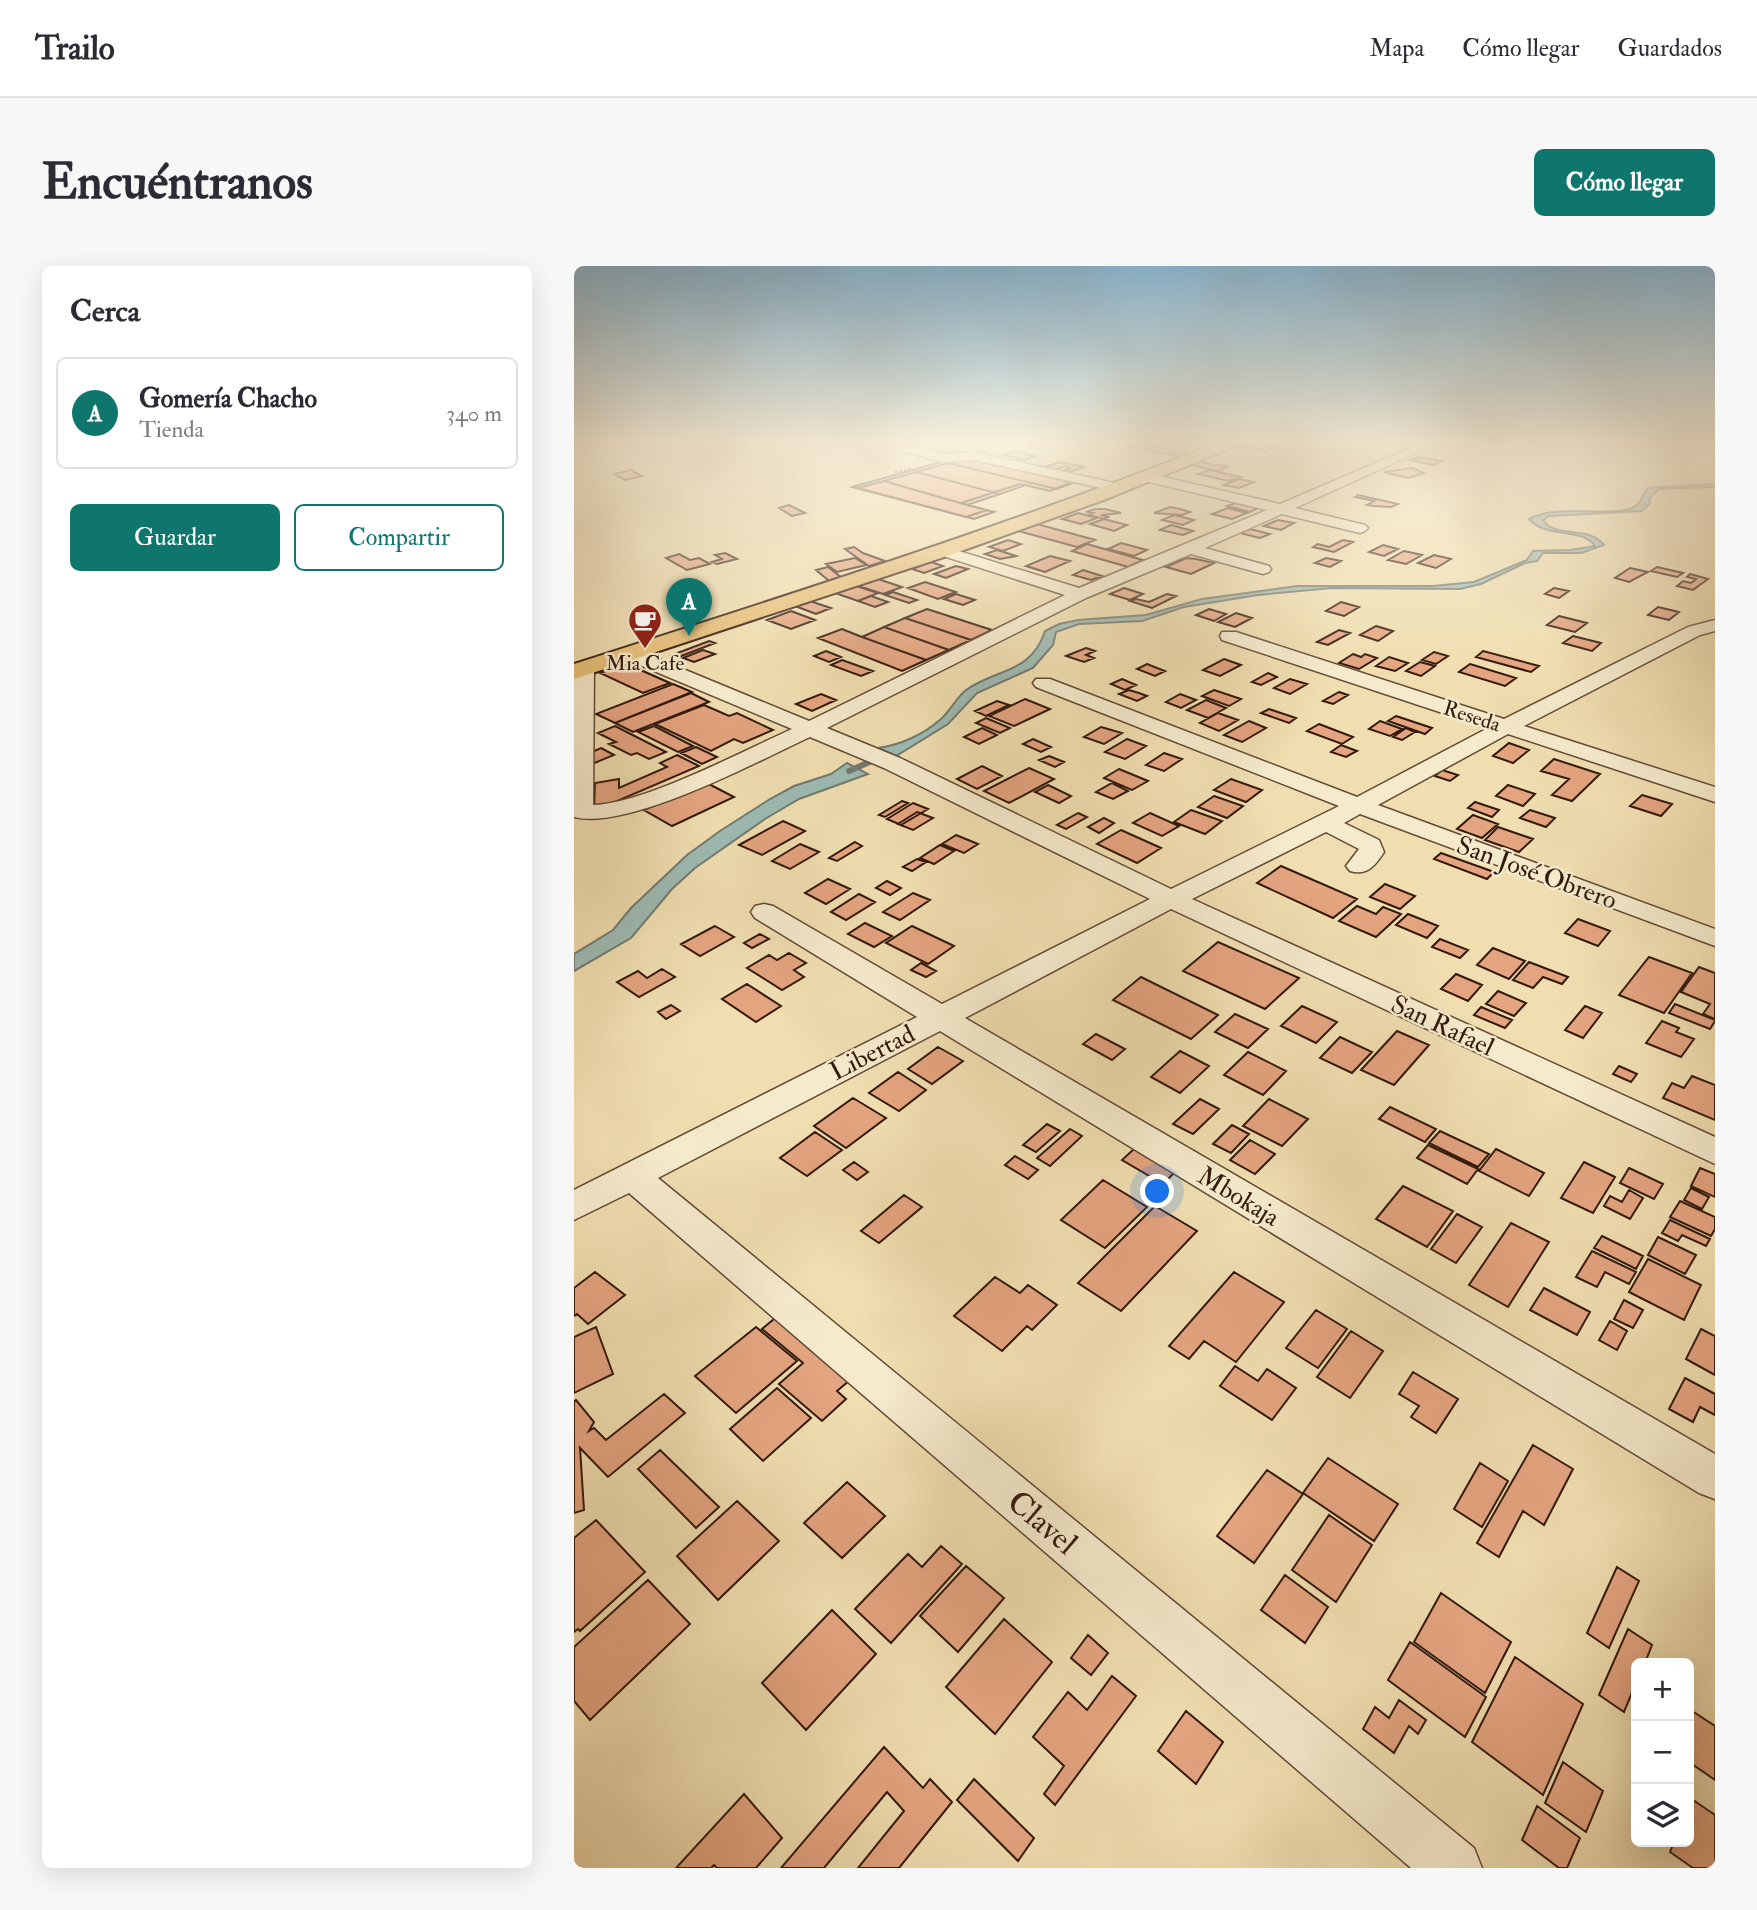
<!DOCTYPE html>
<html lang="es">
<meta charset="utf-8">
<style>
:root{--surface:#fff;--page:#f7f7f7;--text:#2b2b33;--muted:#7c7c81;--line:#e1e1e2;--accent:#0f766e}
body{margin:0;font-family:"IM FELL Double Pica",serif;background:var(--page);color:var(--text)}
.controls{position:absolute;right:21px;bottom:21px;display:grid;overflow:hidden;border-radius:10px;box-shadow:0 7px 28px #0002}
.controls button{width:63px;height:63px;display:grid;place-items:center;padding:0;border:0;border-bottom:2px solid var(--line);background:var(--surface);color:var(--text);font:35px sans-serif}
.you{position:absolute;left:584px;top:926px;width:24px;height:24px;margin:-18px;border:5px solid #fff;border-radius:50%;background:#1a73e8;box-shadow:0 0 0 10px #1a73e833}
.badge{display:grid;place-items:center;width:46px;height:46px;border-radius:50%;background:var(--accent);color:#fff;font-size:23px;font-weight:700}
.pin{position:absolute;translate:-50% -58px;filter:drop-shadow(0 2px 4px #0008)}
.pin::after{content:'';position:absolute;top:37px;width:24px;height:21px;background:inherit;clip-path:polygon(0 0,100% 0,50% 100%)}
.list{margin:0;padding:0;list-style:none}
h2{display:flex;justify-content:space-between;align-items:center;height:91px;margin:0;padding:0 28px;font-size:30px}
h2 small{font-size:23px;font-weight:400;color:var(--muted)}
.list li{display:grid;grid-template-columns:46px 1fr auto;gap:21px;align-items:center;box-sizing:border-box;height:112px;margin:0 14px 14px;padding:0 14px;border:2px solid var(--line);border-radius:10px}
.list b{display:block;font-size:26px;white-space:nowrap}
.list p{margin:0;font-size:23px;white-space:nowrap;color:var(--muted)}
.list em{font-size:23px;font-style:normal;color:var(--muted)}
.actions{display:flex;gap:14px;padding:21px 28px}
.actions a{flex:1;padding:16px 0;border:2px solid var(--accent);border-radius:10px;text-align:center;font-size:24px;color:var(--accent)}
.actions .main{background:var(--accent);color:#fff}
.icon{flex:none;width:38px;height:38px;fill:none;stroke:currentColor;stroke-width:2;stroke-linecap:round;stroke-linejoin:round}
.map{position:relative;flex:none;width:1141px;height:1602px;overflow:hidden;border-radius:10px}
header{display:flex;align-items:center;gap:42px;box-sizing:border-box;height:98px;padding:0 35px;background:var(--surface);border-bottom:2px solid var(--line)}
header strong{font-size:33px}
nav{display:flex;gap:38px;margin-inline-start:auto;font-size:24px}
.intro{display:flex;align-items:center;justify-content:space-between;box-sizing:border-box;height:168px;padding:0 42px}
h1{margin:0;font-size:49px}
.button{padding:18px 32px;border-radius:10px;background:var(--accent);color:#fff;font-size:24px;font-weight:700}
main{display:flex;gap:42px;padding:0 42px}
aside{flex:1;background:var(--surface);border-radius:10px;box-shadow:0 7px 28px #0002}
.map>svg:first-child{display:block}
.water{fill:#9dbbb4;stroke:#737a71;stroke-width:2}
.lines{fill:none;stroke-linecap:round;stroke-linejoin:round}
.stream{stroke:#737a71;stroke-width:6}
.building{fill:#e4a480;stroke:#33190c;stroke-width:2}
.minor-casing{stroke:#624a35;stroke-width:3}
.major-casing{stroke:#33190c;stroke-width:4}
.path{stroke:#33190c;stroke-width:2;stroke-dasharray:2.5 2;stroke-linecap:butt}
.minor{fill:#f5eacc;fill-rule:evenodd}
.major{fill:#e8bf78;fill-rule:evenodd}
.labels{text-anchor:middle;stroke-width:5;stroke-linejoin:round;paint-order:stroke}
.far-poi-label{font-size:21px;fill:#33190c;stroke:#f5eacc}
.far-street-label{font-size:21px;fill:#33190c;stroke:#f5eacc}
.street-label{font-size:26px;fill:#33190c;stroke:#f5eacc}
.near-street-label{font-size:32px;fill:#33190c;stroke:#f5eacc}
</style>
<header>
<strong>Trailo</strong>
<nav><a>Mapa</a><a>Cómo llegar</a><a>Guardados</a></nav>
</header>
<div class="intro"><h1>Encuéntranos</h1><a class="button">Cómo llegar</a></div>
<main>
<aside>
<h2>Cerca<small></small></h2>
<ul class="list">
<li><span class="badge">A</span><div><b>Gomería Chacho</b><p>Tienda</p></div><em>340 m</em></li>
</ul>
<div class="actions"><a class="main">Guardar</a><a>Compartir</a></div>
</aside>
<div class="map">
<svg width="1141" height="1602" viewBox="0 0 1141 1602">
<rect width="100%" height="100%" fill="#f0deb0"/>
<filter id="stains"><feTurbulence type="fractalNoise" baseFrequency=".00286" numOctaves="4"/><feColorMatrix values="0 0 0 0 .2 0 0 0 0 .09 0 0 0 0 .02 0 0 0 .5 -.17"/></filter>
<radialGradient id="worn" r=".72"><stop offset=".6" stop-color="#630" stop-opacity="0"/><stop offset="1" stop-color="#630" stop-opacity=".3"/></radialGradient>
<path class="water" d="M1141,218V221L1085,223L1075,233L1076,237L1068,245L975,250L969,254C980,273 1015,259 1030,279L1007,287H969L963,295L951,297L907,318L886,323L758,322L684,329L610,341L568,355L505,358L482,366L479,379L459,402L403,427L374,458L322,490L304,482C327,479 350,468 367,453C377,444 382,432 392,424C423,402 457,408 471,365L485,358L504,354L572,349L628,333L723,320H859L900,316L953,294L959,285L997,284L1021,280C1009,261 972,273 955,253C983,236 1046,254 1063,239C1067,235 1070,227 1074,222Z
M273,497L294,508L225,533L191,553L121,602L98,623L57,672L0,705V688L39,664L57,642L113,589L146,565L196,533L220,520L257,508Z"/>
<g class="lines">
<path class="stream" d="M275,505L307,491"/>
</g>
<path class="building" d="M546,178H567L616,188L608,191Z
M669,178H686L701,181L691,185L665,179Z
M440,185L462,190L451,194L430,189Z
M388,190L500,215L476,225L446,218L387,237L413,244L392,251L278,221Z
M395,190L502,216L483,223L374,197Z
M845,191L868,195L859,199L836,194Z
M624,195L640,199L655,200L643,205L615,198Z
M486,196L510,201L499,205L490,204L496,202L491,200L479,205L468,202Z
M374,197L458,217L426,228L342,206Z
M838,202L850,207L834,212L810,206Z
M57,204L68,210L51,214L40,208Z
M636,204L667,211L655,215L624,208Z
M342,206L426,228L393,239L310,215Z
M665,213L680,216L665,222L650,219Z
M310,215L393,239L420,246L400,253L284,222Z
M784,229L824,238L817,241L800,240L793,239L800,235L781,231Z
M661,237L684,242L676,246L653,240Z
M215,239L231,247L218,250L205,242Z
M596,241L606,243L616,246L608,249L580,247Z
M654,242L673,247L658,253L638,248Z
M521,243H531L547,247L527,249L534,251L530,253L515,249L519,247L512,246Z
M504,247L523,252L507,258L488,253Z
M600,249L620,254L609,259L588,254Z
M530,253L553,259L540,265L516,258Z
M704,254L720,257L707,264L690,260Z
M463,258L521,274L503,281L444,265Z
M597,259L619,265L609,269L586,264Z
M676,263L696,268L686,272L666,267Z
M434,274L447,278L429,285L415,281Z
M769,274L779,276L760,286L739,281L744,278L755,281Z
M547,277L573,284L560,290L534,283Z
M513,278L569,294L554,301L498,285Z
M809,279L824,283L810,290L795,286Z
M280,281L289,287L311,295L295,300L271,283Z
M423,284L436,288L442,290L426,293L411,288Z
M830,285L848,289L832,298L814,294Z
M151,287L163,293L143,298L138,296L148,293L141,289Z
M105,288L116,294L125,292L136,298L113,304L92,292Z
M860,289L877,293L862,302L844,297Z
M476,290L496,295L471,306L452,300Z
M281,292L292,299L263,306L252,298Z
M612,292L622,293L640,297L617,308L592,301Z
M752,292L767,295L756,301L741,297Z
M357,296L369,300L350,307L338,303Z
M382,300L394,303L372,312L360,308Z
M254,301L268,312L255,315L242,304Z
M1083,301L1109,307L1103,311L1077,305Z
M1056,302L1074,306L1055,316L1041,312Z
M509,304L528,310L517,314L499,309Z
M1116,308L1134,313L1119,324L1103,320L1109,315L1117,317L1122,313L1113,311Z
M304,313L328,321L309,328L284,320Z
M351,316L382,326L364,333L334,322Z
M282,320L304,327L284,335L261,327Z
M550,322L569,328L556,334L536,328Z
M980,322L995,325L985,332L971,328Z
M319,326L343,334L335,337L311,329Z
M382,328L401,334L389,339L370,333Z
M593,328L602,330L578,342L556,335L562,333L575,336Z
M297,330L314,336L301,341L284,335Z
M236,335L257,342L242,348L221,340Z
M767,336L785,341L770,350L752,345Z
M1084,341L1105,346L1095,354L1074,349Z
M353,343L418,364L397,374L331,352Z
M635,343L652,348L640,355L622,349Z
M217,345L241,354L217,363L193,354Z
M662,347L678,352L661,361L644,356Z
M985,350L1013,357L1001,366L973,359Z
M331,352L397,374L375,384L310,361Z
M802,360L819,365L804,375L786,369Z
M310,361L375,384L352,394L288,371Z
M268,363L288,371L352,394L328,405L244,372Z
M765,364L776,367L754,379L743,376Z
M999,370L1027,377L1018,385L989,377Z
M135,375L141,377L105,391L98,389Z
M512,382L521,385L512,389L520,392L510,396L492,390Z
M129,384L141,388L120,396L109,392Z
M252,385L267,391L255,396L240,390Z
M909,385L965,400L957,406L902,391Z
M860,386L874,390L862,398L848,394Z
M779,388L787,391L791,388L803,392L785,403L765,397Z
M815,391L834,397L821,405L802,400Z
M650,393L667,399L646,410L629,404Z
M268,394L299,405L287,410L257,399Z
M846,396L861,400L847,410L832,405Z
M53,398L96,417L69,427L26,407Z
M573,398L591,405L581,410L563,403Z
M896,398L942,412L931,420L885,406Z
M694,407L703,411L687,419L678,416Z
M548,413L562,419L551,424L537,418Z
M716,413L733,418L716,428L700,422Z
M99,418L118,426L41,457L22,448Z
M555,424L565,427L573,430L563,435L545,428Z
M640,424L667,433L655,440L628,430Z
M765,426L774,429L759,438L749,435Z
M117,427L135,436L59,466L41,457Z
M247,428L262,434L238,445L222,438Z
M606,428L622,434L607,442L592,436Z
M451,433L476,443L440,460L415,450Z
M632,434L652,442L634,452L613,444Z
M423,435L435,439L412,450L401,445Z
M130,439L155,450L163,447L199,464L169,477L160,473L137,485L81,458Z
M695,443L722,452L715,457L687,447Z
M644,447L664,454L645,465L626,457Z
M822,450L858,462L851,468L814,455Z
M412,452L436,462L426,467L402,457Z
M675,455L692,462L668,476L650,469Z
M806,455L828,463L816,470L795,463Z
M745,458L779,471L768,478L733,465Z
M41,460L92,486L75,493L63,487L57,489L35,478L42,476L24,467Z
M80,460L119,480L104,486L64,466Z
M527,461L548,467L530,478L510,471Z
M408,462L423,469L405,478L390,471Z
M832,462L841,466L828,474L819,471Z
M459,473L477,481L467,486L449,478Z
M553,473L572,480L551,493L531,486Z
M935,477L955,484L939,497L919,490Z
M767,479L783,485L772,491L757,486Z
M122,481L143,491L128,498L107,487Z
M27,482L40,489L18,498V486Z
M590,487L608,493L590,505L572,499Z
M103,489L125,500L20,545L21,517L45,513V522L93,501L86,497Z
M475,490L490,496L481,501L465,494Z
M980,493L1026,508L998,535L978,529L995,513L967,505Z
M408,500L428,510L403,523L383,513Z
M455,502L480,513L435,537L410,525Z
M545,503L574,515L558,524L530,512Z
M868,504L884,509L876,515L861,510Z
M657,513L688,524L672,536L640,524Z
M131,516L160,531L98,560L70,544Z
M538,517L554,525L539,533L522,526Z
M474,519L497,530L485,537L461,526Z
M934,519L961,528L949,540L922,530Z
M1068,529L1098,538L1087,550L1056,540Z
M640,530L669,540L653,552L624,541Z
M328,535L334,537L311,551L305,549Z
M901,536L925,544L918,551L894,542Z
M339,537L354,543L327,559L313,553Z
M617,544L648,555L631,568L600,556Z
M956,544L981,552L972,561L946,552Z
M343,546L359,552L339,564L324,558Z
M504,547L513,551L492,563L483,559Z
M576,547L605,560L588,570L559,557Z
M899,549L924,558L908,572L883,563Z
M530,552L540,557L525,567L514,561Z
M209,555L231,565L188,589L165,579Z
M924,561L959,573L945,586L911,574Z
M547,564L587,582L563,597L523,578Z
M382,569L404,578L390,587L368,578Z
M281,576L288,580L263,595L255,592Z
M226,578L245,586L216,603L198,595Z
M366,579L380,585L360,598L346,592Z
M867,587L920,606L913,613L860,593Z
M343,593L352,596L338,605L329,601Z
M707,600L783,633L759,652L683,617Z
M254,613L276,623L252,638L231,627Z
M313,615L327,622L316,629L302,622Z
M811,618L841,630L826,643L796,631Z
M339,627L356,634L326,654L309,646Z
M285,628L301,636L272,654L257,646Z
M783,640L802,648L809,641L827,648L802,671L765,655Z
M834,648L864,660L853,672L822,659Z
M1004,653L1036,665L1024,680L991,667Z
M291,657L318,670L300,681L274,668Z
M141,660L160,671L126,690L107,678Z
M338,660L380,680L354,698L312,677Z
M186,668L195,673L178,682L170,677Z
M866,673L894,684L886,692L858,681Z
M644,676L725,712L691,743L609,705Z
M919,682L951,695L935,713L903,699Z
M215,687L232,697L220,704L230,711L208,724L173,702L195,689L203,694Z
M1075,691L1118,707L1090,747L1045,729Z
M955,696L994,711L988,718L969,711L959,722L939,714Z
M347,697L362,705L352,711L337,704Z
M1125,701L1141,707V753L1129,748L1136,738L1107,726Z
M88,703L101,711L65,731L43,716L64,705L73,712Z
M882,708L908,719L894,735L867,723Z
M567,711L644,749L617,773L539,734Z
M173,718L207,740L182,756L148,733Z
M924,725L952,737L940,750L912,738Z
M1101,738L1141,754V755L1136,763L1095,747Z
M97,739L106,745L92,753L84,746Z
M728,740L763,756L742,777L707,760Z
M1011,740L1028,747L1009,772L991,764Z
M907,741L938,754L931,762L900,749Z
M661,748L694,763L674,782L641,766Z
M1088,755L1105,762L1102,766L1120,773L1107,791L1072,777Z
M823,765L855,779L820,819L787,804Z
M522,768L551,783L538,794L509,778Z
M766,771L798,786L778,807L746,792Z
M364,781L389,795L358,818L334,803Z
M606,785L635,800L606,827L577,811Z
M674,786L712,805L689,829L650,809Z
M1045,800L1063,808L1057,816L1039,808Z
M324,806L352,824L325,845L295,827Z
M1118,810L1141,819V854L1089,832L1098,817L1110,822Z
M279,832L312,852L272,882L240,860Z
M626,833L645,843L619,868L599,858Z
M695,833L734,853L708,880L669,860Z
M816,841L862,863L851,876L805,853Z
M473,858L486,865L462,886L449,879Z
M658,859L675,868L657,887L639,878Z
M496,863L508,870L476,900L463,892Z
M866,865L915,888L904,901L855,877Z
M241,866L268,884L233,910L206,892Z
M676,874L701,888L681,908L656,894Z
M854,879L904,903L893,918L843,892Z
M560,883L601,906L589,918L548,894Z
M922,883L970,907L955,930L905,905Z
M441,890L464,904L454,913L431,899Z
M280,896L294,906L283,914L269,904Z
M1010,896L1041,911L1019,947L987,932Z
M1055,902L1089,918L1080,933L1046,917Z
M1126,902L1141,908V931L1117,920Z
M529,914L573,941L531,982L487,954Z
M829,920L879,945L853,981L802,953Z
M1117,922L1135,931L1128,943L1110,934Z
M1055,924L1069,932L1056,953L1030,940L1036,930L1048,936Z
M330,929L348,941L305,977L287,965Z
M1106,935L1141,951V963L1137,970L1096,951Z
M581,940L623,965L547,1045L504,1017Z
M883,948L908,961L882,997L857,983Z
M1096,954L1136,973L1132,980L1108,969L1104,975L1088,967Z
M937,957L975,976L934,1041L895,1019Z
M1028,970L1069,990L1062,1003L1020,982Z
M1084,971L1122,989L1111,1008L1074,989Z
M1018,985L1062,1006L1055,1018L1031,1006L1023,1021L1002,1011Z
M1074,993L1127,1019L1110,1054L1055,1026Z
M21,1006L51,1029L14,1058L3,1048L0,1050V1022Z
M660,1006L710,1036L662,1096L630,1075L615,1093L595,1080Z
M421,1011L446,1027L454,1019L483,1039L458,1064L453,1060L428,1085L380,1050Z
M970,1022L1016,1046L1003,1069L956,1044Z
M1050,1034L1069,1044L1059,1062L1040,1053Z
M742,1044L773,1063L744,1102L712,1082Z
M201,1052L276,1114L263,1125L272,1133L248,1155L205,1118L229,1097L188,1063Z
M1036,1055L1053,1065L1043,1084L1025,1074Z
M22,1061L39,1108L0,1127V1071Z
M182,1061L223,1095L162,1147L121,1110Z
M1127,1063L1141,1070V1109L1112,1093Z
M777,1065L809,1085L776,1132L743,1111Z
M661,1100L684,1115L693,1103L722,1122L698,1154L646,1120Z
M839,1106L884,1133L862,1167L837,1151L845,1140L825,1128Z
M1111,1112L1141,1128V1149L1126,1141L1119,1156L1095,1143Z
M203,1122L237,1152L189,1195L156,1163Z
M90,1128L111,1147L34,1211L6,1182L10,1244L0,1247V1136L2,1134L20,1156L15,1165L20,1162L32,1174Z
M959,1179L999,1203L970,1259L949,1245L925,1291L903,1277Z
M86,1184L145,1241L122,1262L64,1203Z
M754,1192L824,1238L800,1275L729,1227Z
M906,1197L934,1215L908,1261L880,1243Z
M693,1204L729,1228L680,1297L643,1270Z
M273,1216L311,1250L268,1292L230,1257Z
M163,1235L205,1275L144,1334L103,1290Z
M755,1249L798,1279L762,1336L718,1304Z
M22,1254L71,1306L6,1365L4,1363L0,1366V1272Z
M367,1280L388,1298L317,1377L281,1343L334,1288L348,1301Z
M392,1300L430,1332L384,1386L346,1350Z
M1043,1301L1065,1315L1035,1382L1013,1367Z
M711,1309L754,1341L731,1377L687,1344Z
M74,1314L116,1358L16,1454L0,1435V1381Z
M867,1327L937,1376L911,1427L840,1376Z
M258,1344L302,1388L232,1464L188,1417Z
M430,1353L478,1396L421,1468L372,1421Z
M1054,1363L1078,1379L1071,1397H1062V1417L1050,1446L1025,1429Z
M514,1369L534,1387L517,1409L497,1392Z
M836,1376L912,1431L891,1471L814,1414Z
M941,1391L1009,1438L969,1529L898,1476Z
M538,1410L562,1430L481,1539L470,1528L490,1500L459,1471L494,1426L513,1444Z
M825,1434L852,1454L844,1468L835,1460L820,1487L789,1463L801,1441L815,1452Z
M1115,1443L1141,1460V1514L1115,1496Z
M612,1445L649,1476L622,1518L584,1485Z
M310,1481L349,1522L356,1513L378,1536L325,1602H284L330,1545L313,1526L250,1602H207Z
M989,1496L1029,1525L1012,1566L971,1537Z
M400,1513L460,1572L444,1595L383,1534Z
M170,1528L208,1572L182,1602H143L140,1599L137,1602H102Z
M1116,1532L1141,1549V1602H1119L1096,1586L1100,1576H1115Z
M963,1540L1006,1572L993,1602H985L948,1574Z"/>
<g class="lines">
<g class="minor-casing">
<path id="minor" d="M311,178H331L368,188L400,186L545,218L552,222L545,226L400,194L368,196L313,181Z
M846,178H862L721,242L791,259L794,262L791,265L786,267L708,248L631,282L695,300L697,303L695,306L689,308L617,288L512,332L253,462L326,492L597,623L765,540L462,421L459,417L462,413H476L783,531L914,462L648,374L646,370L648,366H662L930,453L1114,361L1141,354V365L1126,369L950,460L1141,521V536L934,468L804,539L1141,663V680L786,548L770,557L805,574L810,586C801,600 793,610 776,605L772,600L785,583L752,566L618,633L1141,871V898L597,643L391,752L1141,1188V1233L1125,1227L366,765L84,912L900,1582L908,1602H837L55,927L0,954V924L343,751L181,652L177,646L181,640L190,638L199,640L368,738L576,633L310,502L236,471C184,495 54,565 0,551V410L3,398L10,396L20,402L19,539C69,538 169,485 218,463L49,392L46,388L49,384H63L235,455L491,329L363,288L361,285L363,282H375L505,322L693,244L567,214V208L572,207L706,238Z"/>
</g>
<g class="major-casing">
<path id="major" d="M641,178H662L659,181L535,232L376,289L0,413V398C215,329 430,261 641,178Z"/>
</g>
<path class="path" d="M321,206L338,203"/>
<use href="#minor" class="minor"/>
<use href="#major" class="major"/>
</g>
<linearGradient id="sky" x2="0" y2="1"><stop stop-color="#8ab7d3"/><stop offset="0.44" stop-color="#f8f0db"/><stop offset="1" stop-color="#f8f0db" stop-opacity="0"/></linearGradient>
<rect width="1141" height="402" fill="url(#sky)"/>
<defs>
<g id="cafe-pin" transform="scale(1.75)"><path d="M0 17L-7.5 6A9.5 9.5 0 1 1 7.5 6Z" fill="#8f2418" stroke="#f5eacc"/><path d="M-5.5-4.5H6V0H3Q3 3.5 0 3.5H-2.5Q-5.5 3.5-5.5 0ZM3-3.2v2h1.7v-2ZM-6 4.5H4V6H-6Z" fill="#fff"/></g>
</defs>
<g fill-rule="evenodd">
<use href="#cafe-pin" x="71" y="354"/>
</g>
<g class="labels">
<g class="far-poi-label">
<text x="71" y="404">Mia Cafe</text>
</g>
<g class="far-street-label">
<text transform="translate(898 450) rotate(18)" y="7">Reseda</text>
</g>
<g class="street-label">
<text transform="translate(963 606) rotate(20)" y="9">San José Obrero</text>
<text transform="translate(869 759) rotate(25)" y="9">San Rafael</text>
<text transform="translate(298 786) rotate(-27)" y="9">Libertad</text>
<text transform="translate(665 930) rotate(31)" y="9">Mbokaja</text>
</g>
<g class="near-street-label">
<text transform="translate(469 1256) rotate(40)" y="11">Clavel</text>
</g>
</g>
<rect width="100%" height="100%" filter="url(#stains)"/>
<rect width="100%" height="100%" fill="url(#worn)"/>
</svg>
<div class="controls">
<button>+</button>
<button>−</button>
<button><svg class="icon" aria-label="layers" viewBox="0 0 24 24"><path d="M12 4l9 5-9 5-9-5zM3 14l9 5 9-5"/></svg></button>
</div>
<div class="you"></div>
<div class="pin badge" style="left:115px;top:370px">A</div>
</div>
</main>
